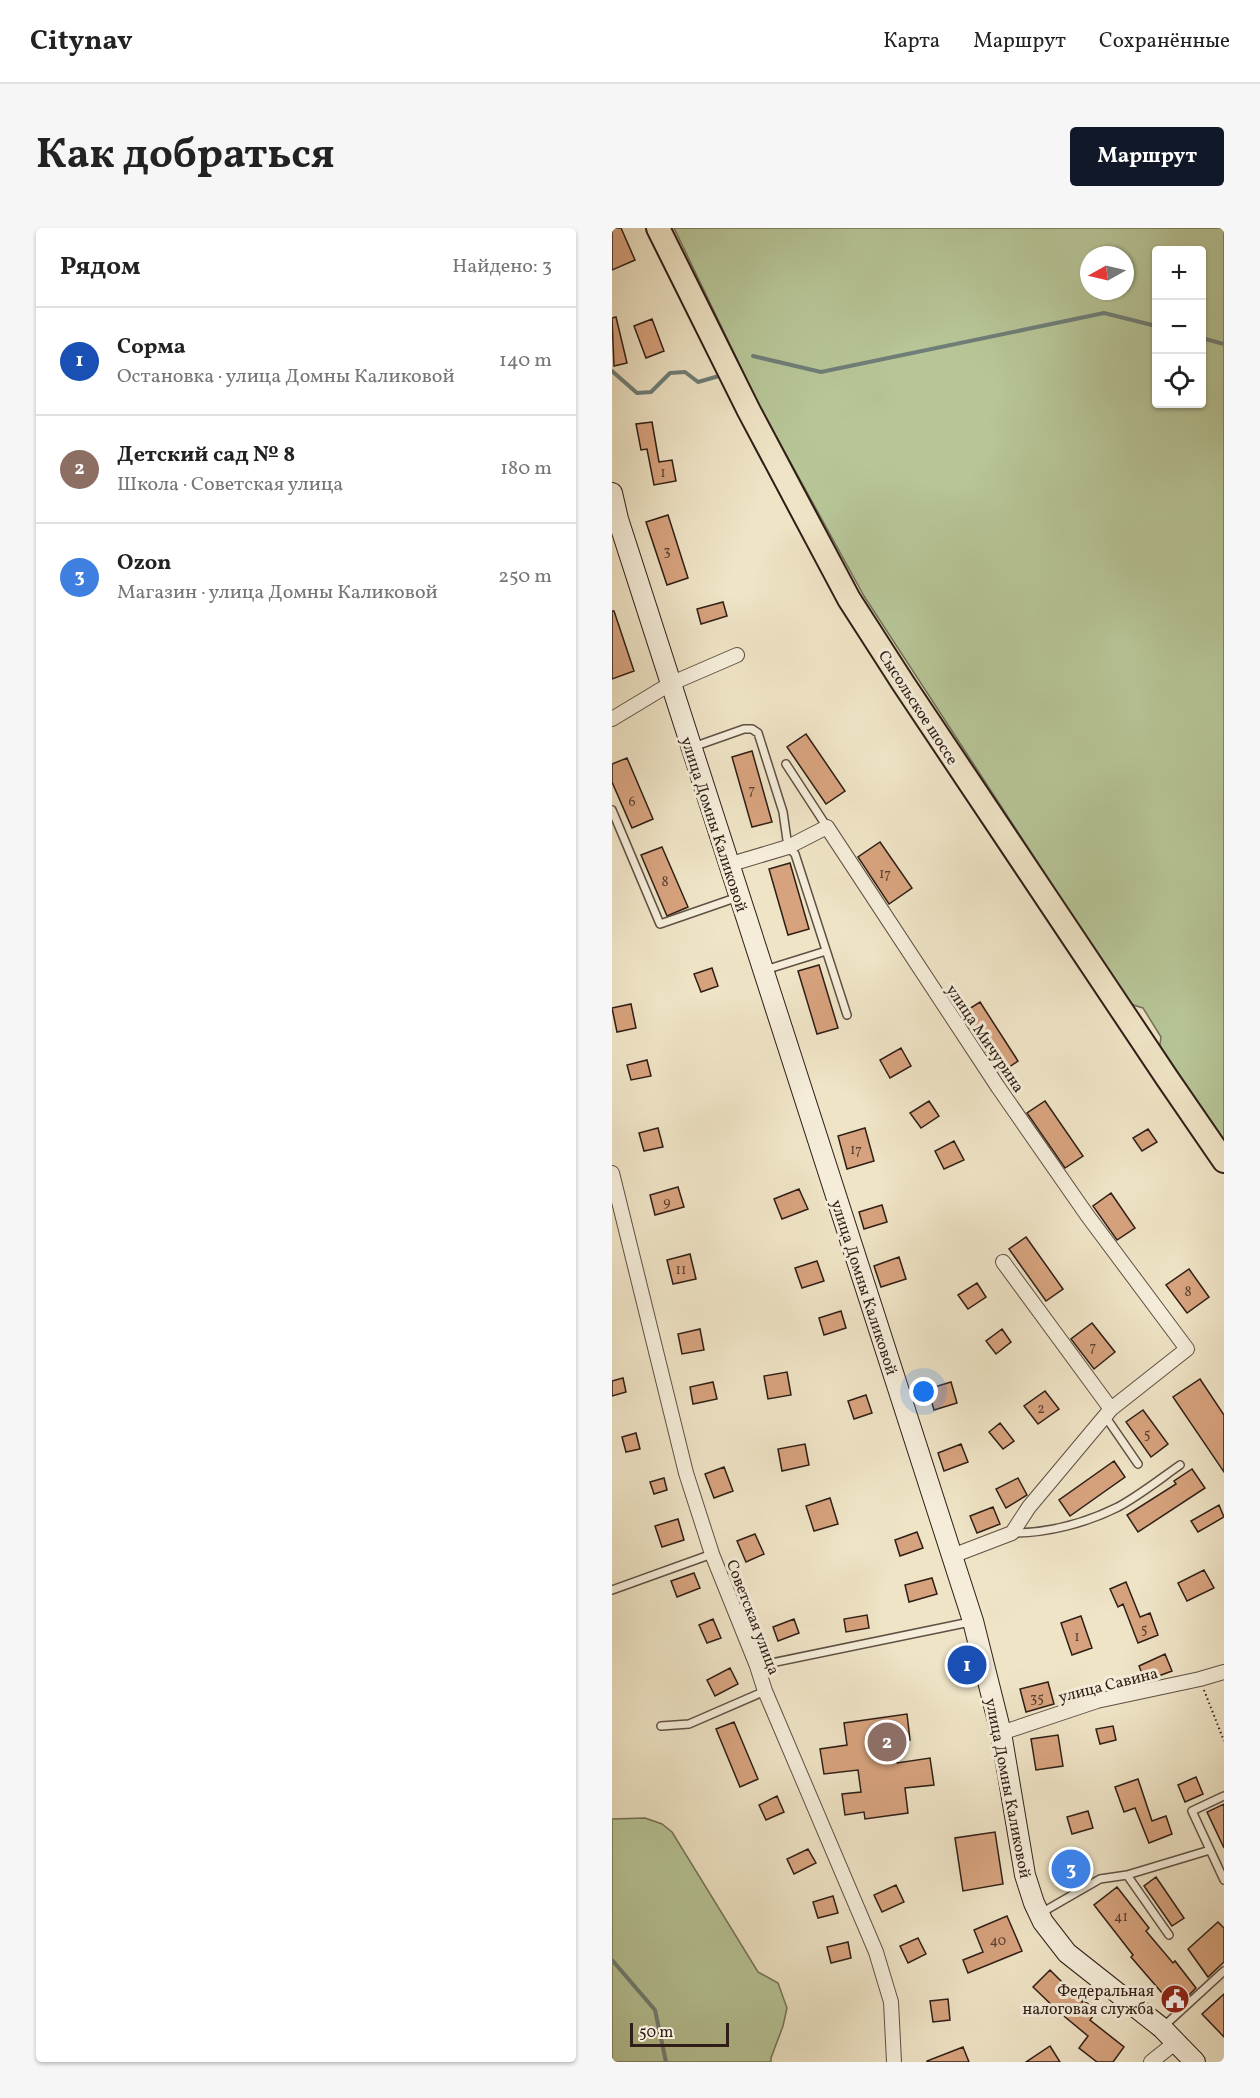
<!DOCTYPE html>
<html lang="ru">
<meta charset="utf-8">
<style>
:root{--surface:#fff;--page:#f6f6f6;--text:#222;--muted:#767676;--line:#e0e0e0;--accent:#111827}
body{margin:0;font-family:Vollkorn,serif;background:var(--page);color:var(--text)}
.controls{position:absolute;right:18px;top:18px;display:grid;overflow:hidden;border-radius:6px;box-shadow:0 2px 4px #0004}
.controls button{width:54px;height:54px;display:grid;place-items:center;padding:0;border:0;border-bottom:2px solid var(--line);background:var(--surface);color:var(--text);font:30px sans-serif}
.compass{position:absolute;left:468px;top:18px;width:54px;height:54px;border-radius:50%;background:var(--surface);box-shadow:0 2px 4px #0004;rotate:262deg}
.scale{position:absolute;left:18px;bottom:15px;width:99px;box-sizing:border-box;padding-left:6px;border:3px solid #2f1e17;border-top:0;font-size:16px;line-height:21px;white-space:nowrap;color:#2f1e17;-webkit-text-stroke:4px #f5edda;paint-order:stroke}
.you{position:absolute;left:312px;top:1164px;width:21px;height:21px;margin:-15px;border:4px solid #fff;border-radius:50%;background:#1a73e8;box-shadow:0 0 0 9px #1a73e833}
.badge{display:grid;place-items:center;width:39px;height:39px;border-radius:50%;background:var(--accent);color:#fff;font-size:20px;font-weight:700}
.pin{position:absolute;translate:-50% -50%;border:3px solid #fff;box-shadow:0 2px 6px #0006}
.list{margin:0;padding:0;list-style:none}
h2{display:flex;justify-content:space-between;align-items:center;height:78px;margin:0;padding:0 24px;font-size:26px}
h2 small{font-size:20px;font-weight:400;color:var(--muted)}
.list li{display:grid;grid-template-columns:39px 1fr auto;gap:18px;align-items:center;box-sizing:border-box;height:108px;padding:0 24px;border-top:2px solid var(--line)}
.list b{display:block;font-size:22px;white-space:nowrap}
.list p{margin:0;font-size:20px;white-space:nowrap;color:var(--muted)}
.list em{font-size:20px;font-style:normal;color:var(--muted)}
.icon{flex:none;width:33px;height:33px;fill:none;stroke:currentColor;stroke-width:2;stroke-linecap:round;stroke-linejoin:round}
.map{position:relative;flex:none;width:612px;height:1834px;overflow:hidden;border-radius:6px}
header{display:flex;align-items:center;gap:36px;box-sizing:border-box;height:84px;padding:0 30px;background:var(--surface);border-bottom:2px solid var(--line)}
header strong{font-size:28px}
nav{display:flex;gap:33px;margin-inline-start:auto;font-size:21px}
.intro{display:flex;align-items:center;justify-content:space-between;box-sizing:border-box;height:144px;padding:0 36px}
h1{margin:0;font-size:42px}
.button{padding:15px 27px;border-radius:6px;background:var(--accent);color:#fff;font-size:21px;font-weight:700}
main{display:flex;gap:36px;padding:0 36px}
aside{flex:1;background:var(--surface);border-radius:6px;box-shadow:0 2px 4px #0004}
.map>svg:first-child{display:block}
.green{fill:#b7c597;stroke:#737257;stroke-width:1.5;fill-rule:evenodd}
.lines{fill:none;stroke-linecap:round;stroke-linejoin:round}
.stream{stroke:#6f7e78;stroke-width:4}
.building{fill:#d7a37e;stroke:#2f1e17;stroke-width:1.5}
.service-casing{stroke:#5f5043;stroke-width:10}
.minor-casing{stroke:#5f5043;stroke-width:16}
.secondary-casing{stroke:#2f1e17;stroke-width:22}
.trunk-casing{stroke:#2f1e17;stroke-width:26}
.path{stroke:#2f1e17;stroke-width:2;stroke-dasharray:1.5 3;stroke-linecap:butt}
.service{stroke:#f5edda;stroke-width:7}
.minor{stroke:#f5edda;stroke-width:14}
.secondary{stroke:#f5edda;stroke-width:20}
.trunk{stroke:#efe4c6;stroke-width:22}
.labels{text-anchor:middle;stroke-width:6;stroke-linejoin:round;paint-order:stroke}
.number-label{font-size:14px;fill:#593f31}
.street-label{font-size:16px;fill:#2f1e17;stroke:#f5edda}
.poi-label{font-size:16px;fill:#2f1e17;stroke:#f5edda;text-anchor:end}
</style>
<header>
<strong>Citynav</strong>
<nav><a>Карта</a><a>Маршрут</a><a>Сохранённые</a></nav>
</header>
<div class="intro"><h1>Как добраться</h1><a class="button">Маршрут</a></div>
<main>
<aside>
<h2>Рядом<small>Найдено: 3</small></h2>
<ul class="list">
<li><span class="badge" style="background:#1a4fb4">1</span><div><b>Сорма</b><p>Остановка · улица Домны Каликовой</p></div><em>140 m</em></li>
<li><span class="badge" style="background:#8d6e63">2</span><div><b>Детский сад № 8</b><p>Школа · Советская улица</p></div><em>180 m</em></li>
<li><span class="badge" style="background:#3f7fe0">3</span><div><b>Ozon</b><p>Магазин · улица Домны Каликовой</p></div><em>250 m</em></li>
</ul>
</aside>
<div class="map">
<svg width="612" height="1834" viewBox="0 0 612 1834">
<rect width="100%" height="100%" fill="#efe4c6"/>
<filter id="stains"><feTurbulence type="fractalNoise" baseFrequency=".00333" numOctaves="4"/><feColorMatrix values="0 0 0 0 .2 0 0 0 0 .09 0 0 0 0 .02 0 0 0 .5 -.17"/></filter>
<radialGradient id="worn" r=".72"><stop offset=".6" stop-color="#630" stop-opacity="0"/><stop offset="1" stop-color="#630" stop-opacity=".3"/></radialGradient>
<path class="green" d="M62,0H612V912L547,823L549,809L531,780L518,776L252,368L147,177ZM544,22H590V176H544ZM477,27H513V63H477Z
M33,1590L50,1596L60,1604L146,1744L166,1755L175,1780L171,1798L159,1830V1834H0V1591Z"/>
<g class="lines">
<path class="stream" d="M590,110L612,116
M141,128L209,144L492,85L544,98
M0,143L25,165L39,164L58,145L73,144L86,154L107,148
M0,1732L43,1782L54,1834"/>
</g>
<path class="building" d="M0,0H9L23,32L0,42Z
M4,89L15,135L2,138L0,90Z
M40,91L52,123L34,130L22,98Z
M40,194L47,234L60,232L64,253L42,257L35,221L29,222L24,196Z
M56,287L76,350L55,357L34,294Z
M111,374L115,388L89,396L85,381Z
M0,383H2L22,443L0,451Z
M194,506L233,563L214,576L175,519Z
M140,523L160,594L140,599L120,529Z
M15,530L41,591L20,600L0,554V536Z
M268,614L300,660L277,676L246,629Z
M50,619L76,679L55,688L29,627Z
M178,635L197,701L176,707L157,641Z
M207,737L226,800L205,806L186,743Z
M100,740L106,758L89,764L82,746Z
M368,774L406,833L388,845L349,786Z
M19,776L24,800L5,804L0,780Z
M289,820L299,838L278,850L268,832Z
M35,832L39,848L19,852L15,837Z
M317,873L327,888L309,900L298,885Z
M433,873L471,928L453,940L415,885Z
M46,900L51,919L32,923L27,905Z
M253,900L262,933L235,941L226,908Z
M536,901L545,914L530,923L521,910Z
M342,913L352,932L332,941L323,923Z
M66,959L72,979L43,987L38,967Z
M187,961L196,981L170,991L162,971Z
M499,965L523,1000L505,1012L481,978Z
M270,977L275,994L252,1001L247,984Z
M414,1009L451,1061L434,1073L397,1021Z
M78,1026L84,1051L61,1056L55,1032Z
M287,1029L294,1051L269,1059L262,1038Z
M205,1033L212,1053L190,1060L183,1040Z
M577,1041L597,1069L575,1085L554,1057Z
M365,1055L374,1069L356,1081L346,1067Z
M229,1083L234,1100L212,1107L207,1090Z
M480,1095L503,1124L482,1141L459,1111Z
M88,1101L92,1122L70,1126L66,1106Z
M390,1101L399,1114L384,1126L374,1113Z
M175,1144L179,1167L156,1171L152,1148Z
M11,1150L14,1164L0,1168V1153Z
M588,1151L612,1187V1244L561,1169Z
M101,1154L105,1171L81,1176L78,1159Z
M339,1154L345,1175L322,1182L316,1161Z
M433,1163L447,1181L426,1196L412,1178Z
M254,1167L260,1185L242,1191L236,1173Z
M531,1182L556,1216L539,1229L514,1194Z
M388,1195L402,1213L391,1221L377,1204Z
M24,1205L28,1221L14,1224L10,1209Z
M193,1216L197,1237L170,1243L166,1221Z
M349,1216L356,1234L332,1243L326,1225Z
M502,1233L513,1249L458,1288L447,1272Z
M112,1239L121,1263L102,1270L93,1246Z
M580,1241L593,1260L526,1304L515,1287L564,1256L562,1253Z
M52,1250L55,1262L42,1266L38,1254Z
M406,1250L415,1267L394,1280L384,1261Z
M218,1270L226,1296L202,1303L194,1278Z
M607,1277L612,1289L586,1304L579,1293Z
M381,1279L388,1296L365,1305L358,1288Z
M66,1291L72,1312L50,1319L43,1298Z
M305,1304L311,1320L288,1328L283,1312Z
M143,1306L152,1326L134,1334L125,1313Z
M592,1342L602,1360L575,1373L566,1355Z
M82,1345L88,1360L65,1369L59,1353Z
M320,1350L325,1366L297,1374L293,1357Z
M514,1354L528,1389L538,1385L546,1407L526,1415L511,1376L506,1379L498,1361Z
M255,1387L257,1400L234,1404L232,1391Z
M469,1388L480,1420L460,1427L449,1395Z
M101,1391L109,1410L95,1415L87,1397Z
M182,1391L187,1405L166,1413L161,1399Z
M553,1426L560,1443L533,1453L527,1438Z
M118,1440L126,1456L103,1468L95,1452Z
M436,1454L442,1476L414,1484L408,1461Z
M295,1486L298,1512L282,1514L285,1535L318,1530L322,1557L293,1560L296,1585L253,1591L252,1584L233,1587L230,1566L249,1564L246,1542L212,1546L208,1521L235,1517L232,1495Z
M122,1494L146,1551L128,1559L104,1501Z
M501,1498L504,1512L488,1516L484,1501Z
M446,1507L451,1538L424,1542L419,1511Z
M584,1549L591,1566L573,1574L566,1557Z
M526,1551L540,1593L554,1588L560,1606L537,1615L523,1580L512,1584L503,1559Z
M165,1568L172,1584L154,1592L147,1577Z
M612,1576V1620L595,1584Z
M476,1583L481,1600L460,1606L455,1589Z
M383,1604L391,1656L351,1663L343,1610Z
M196,1621L204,1635L182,1646L175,1631Z
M471,1632L477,1649L460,1654L455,1637Z
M544,1649L572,1690L560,1698L532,1658Z
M284,1657L292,1674L270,1684L262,1667Z
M505,1659L537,1700L534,1703L561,1735L563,1733L584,1760L570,1774L557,1773L519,1729L521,1727L482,1677Z
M221,1668L226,1685L206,1690L201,1674Z
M395,1688L410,1723L356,1745L351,1732L371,1724L362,1702Z
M606,1694L612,1700V1734L596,1749L576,1721Z
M306,1710L314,1726L296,1735L288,1718Z
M236,1714L239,1730L219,1735L215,1719Z
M438,1742L470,1774L471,1772L485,1783L478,1792L512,1819L501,1834H485L467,1820L476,1808L447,1784L421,1759Z
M612,1766V1809L590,1786Z
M336,1771L338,1792L321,1794L318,1773Z
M438,1818L448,1834H414Z
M351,1819L357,1834H315V1833Z"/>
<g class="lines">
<g class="service-casing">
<path id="service" d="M81,519L132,501H140L146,505L171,584L176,619L183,626L235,787
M174,536L215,599
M0,582L48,696L126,669
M153,742L214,723
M493,1188L526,1236
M400,1305C436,1305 474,1295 506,1279C528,1267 548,1251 568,1237
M0,1362L100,1326
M145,1438L358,1394
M49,1498L77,1496L153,1463
M612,1568L580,1583L612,1652
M515,1647L598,1622
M429,1685L488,1651L515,1647L557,1707
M552,1798L612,1743"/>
</g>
<g class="minor-casing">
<path id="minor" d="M0,491L58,456L125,427
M116,637L176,619L215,599L386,859L475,987L575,1121L499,1181L417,1279L400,1305L340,1328
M0,945L74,1245L100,1326L145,1438L153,1463L264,1724L279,1774L282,1834
M391,1034L499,1181
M389,1505L485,1473L588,1451L612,1444
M539,1834L564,1814"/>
</g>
<g class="secondary-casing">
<path id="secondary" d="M0,265L6,291L361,1393L389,1505L413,1647L422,1675L431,1694L455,1725L550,1800L583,1834"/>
</g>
<g class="trunk-casing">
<path id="trunk" d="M46,0L137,183L237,371L291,455L555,850L612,933"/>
</g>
<path class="path" d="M592,1462L612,1513"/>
<use href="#service" class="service"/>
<use href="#minor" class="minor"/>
<use href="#secondary" class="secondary"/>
<use href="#trunk" class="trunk"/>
</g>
<defs>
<g id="civic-disc" transform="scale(1.5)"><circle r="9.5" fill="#8f2418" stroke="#f5edda"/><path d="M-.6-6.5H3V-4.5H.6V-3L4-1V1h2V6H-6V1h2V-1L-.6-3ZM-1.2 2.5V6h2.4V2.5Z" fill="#fff"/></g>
</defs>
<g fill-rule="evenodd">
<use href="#civic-disc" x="563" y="1771"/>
</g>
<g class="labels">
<g class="number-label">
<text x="51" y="249">1</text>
<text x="55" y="327">3</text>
<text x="140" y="566">7</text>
<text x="20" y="578">6</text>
<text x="273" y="650">17</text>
<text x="53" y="658">8</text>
<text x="244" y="926">17</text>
<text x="55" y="978">9</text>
<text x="69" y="1046">11</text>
<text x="576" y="1068">8</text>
<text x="481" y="1123">7</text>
<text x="429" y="1185">2</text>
<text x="535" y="1210">5</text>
<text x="532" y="1405">5</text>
<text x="465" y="1413">1</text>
<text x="425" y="1474">35</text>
<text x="509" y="1693">41</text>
<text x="386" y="1717">40</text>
</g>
<g class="street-label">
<text transform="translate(307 479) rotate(57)" y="6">Сысольское шоссе</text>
<text transform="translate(103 596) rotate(72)" y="6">улица Домны Каликовой</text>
<text transform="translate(374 810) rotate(56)" y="6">улица Мичурина</text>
<text transform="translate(253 1059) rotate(72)" y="6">улица Домны Каликовой</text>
<text transform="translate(142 1389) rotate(69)" y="6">Советская улица</text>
<text transform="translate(496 1456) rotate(-14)" y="6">улица Савина</text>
<text transform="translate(397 1560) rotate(79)" y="6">улица Домны Каликовой</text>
</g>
<g class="poi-label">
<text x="542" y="1768">Федеральная<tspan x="542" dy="18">налоговая служба</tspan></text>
</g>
</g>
<rect width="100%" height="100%" filter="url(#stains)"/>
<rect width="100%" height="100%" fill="url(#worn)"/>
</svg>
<div class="controls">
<button>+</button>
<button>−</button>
<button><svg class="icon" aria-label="locate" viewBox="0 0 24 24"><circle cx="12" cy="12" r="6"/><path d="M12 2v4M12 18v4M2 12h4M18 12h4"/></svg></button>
</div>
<svg class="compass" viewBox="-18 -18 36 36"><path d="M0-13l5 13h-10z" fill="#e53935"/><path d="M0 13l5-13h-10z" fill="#767676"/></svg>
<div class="scale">50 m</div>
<div class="you"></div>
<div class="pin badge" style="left:355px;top:1437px;background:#1a4fb4">1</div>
<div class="pin badge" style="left:275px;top:1514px;background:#8d6e63">2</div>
<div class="pin badge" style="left:459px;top:1641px;background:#3f7fe0">3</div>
</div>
</main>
